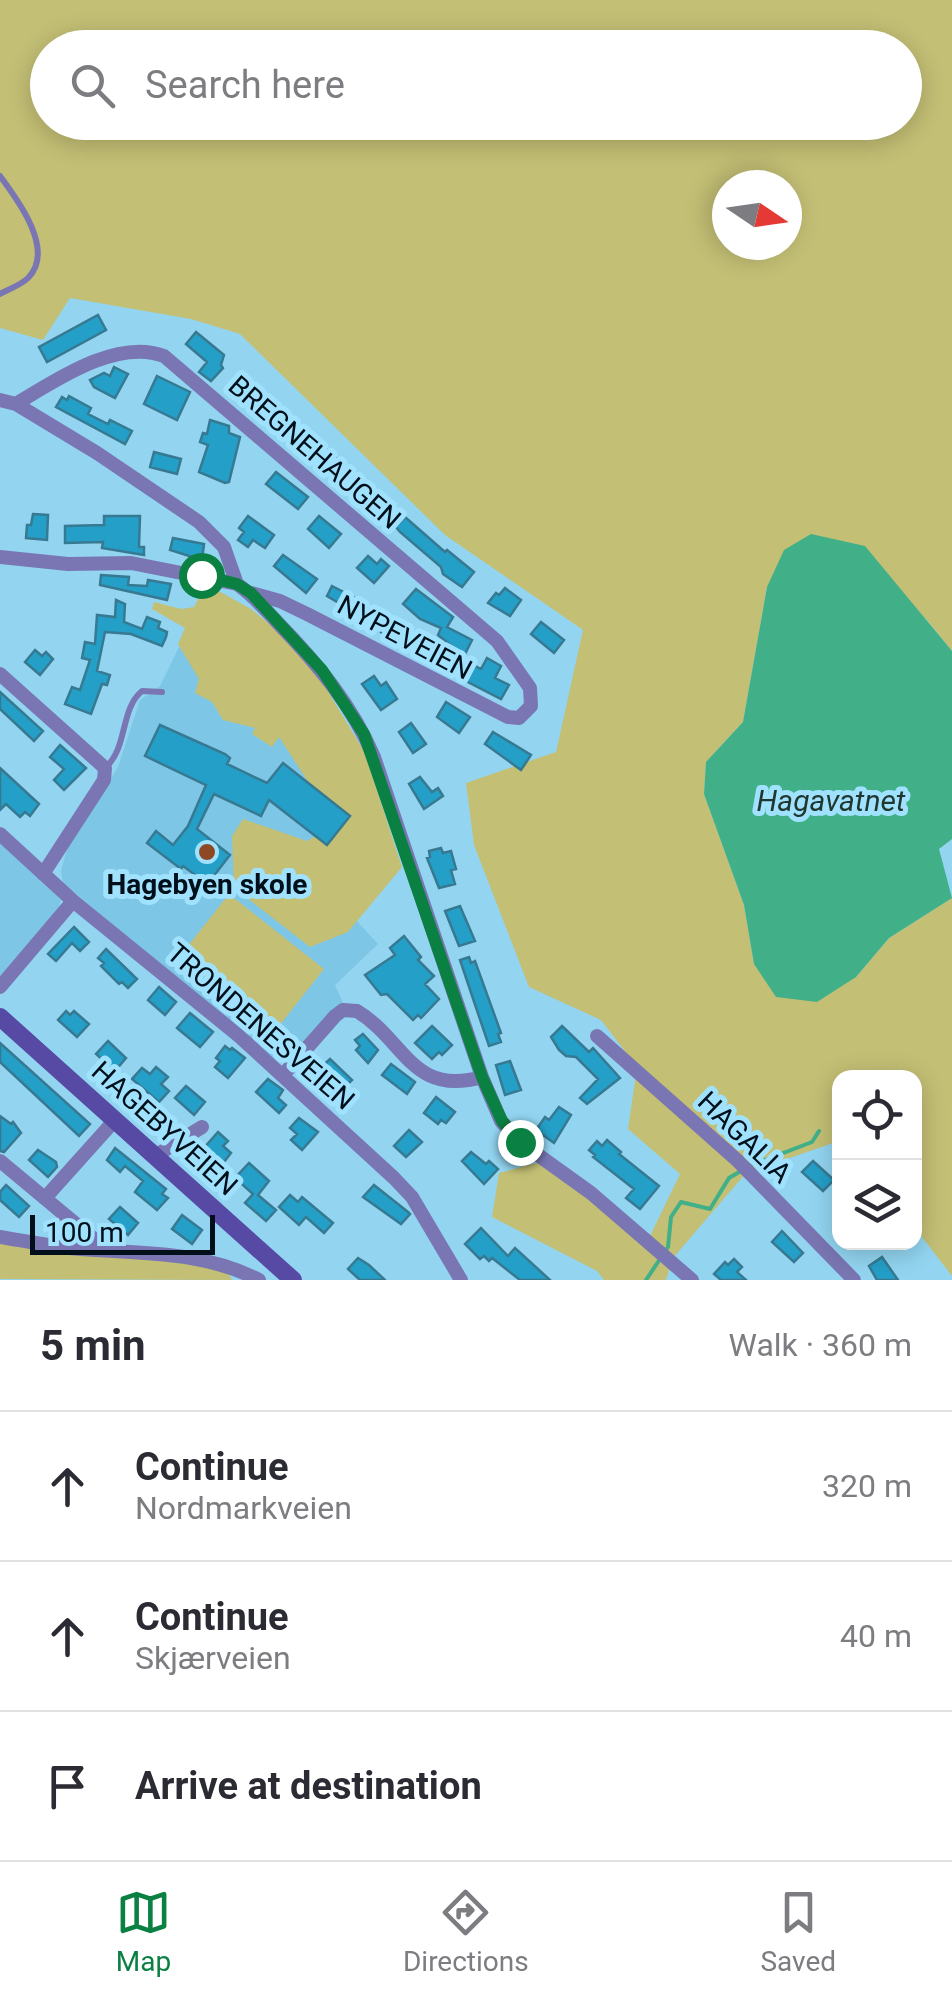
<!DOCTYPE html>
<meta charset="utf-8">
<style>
:root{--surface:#fff;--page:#f7f7f7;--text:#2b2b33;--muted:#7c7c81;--line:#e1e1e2;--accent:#0b8043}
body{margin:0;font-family:Roboto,sans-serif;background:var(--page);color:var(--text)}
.controls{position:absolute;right:30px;bottom:30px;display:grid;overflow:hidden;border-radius:20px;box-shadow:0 5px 25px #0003}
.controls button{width:90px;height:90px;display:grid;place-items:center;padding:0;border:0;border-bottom:2px solid var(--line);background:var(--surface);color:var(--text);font:50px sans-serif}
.compass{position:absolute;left:712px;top:170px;width:90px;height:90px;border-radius:50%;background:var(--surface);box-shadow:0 5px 25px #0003;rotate:103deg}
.scale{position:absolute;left:30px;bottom:25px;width:185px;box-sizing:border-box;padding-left:10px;border:5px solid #000f19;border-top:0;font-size:28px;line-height:35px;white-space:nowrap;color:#000f19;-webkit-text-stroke:8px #a0e2fe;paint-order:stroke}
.stop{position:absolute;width:30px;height:30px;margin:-22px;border:8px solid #0b8043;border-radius:50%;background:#fff}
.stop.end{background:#0b8043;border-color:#fff;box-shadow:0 2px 10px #0008}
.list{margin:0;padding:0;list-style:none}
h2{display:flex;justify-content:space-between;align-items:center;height:130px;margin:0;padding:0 40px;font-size:42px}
h2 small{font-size:32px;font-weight:400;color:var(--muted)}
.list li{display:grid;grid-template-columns:65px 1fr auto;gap:30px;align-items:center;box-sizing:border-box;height:150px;padding:0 40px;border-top:2px solid var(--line)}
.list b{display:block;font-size:38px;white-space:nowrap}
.list p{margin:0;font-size:32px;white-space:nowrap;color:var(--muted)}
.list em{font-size:32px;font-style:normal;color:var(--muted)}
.icon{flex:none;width:55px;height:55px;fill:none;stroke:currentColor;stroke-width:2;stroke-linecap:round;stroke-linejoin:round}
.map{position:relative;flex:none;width:952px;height:1280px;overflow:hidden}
.search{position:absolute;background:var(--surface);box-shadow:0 5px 25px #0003;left:30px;right:30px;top:30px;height:110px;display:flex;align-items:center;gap:25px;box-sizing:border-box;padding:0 35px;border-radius:55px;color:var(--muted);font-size:38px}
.sheet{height:580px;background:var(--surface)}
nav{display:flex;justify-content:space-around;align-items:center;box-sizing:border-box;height:140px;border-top:2px solid var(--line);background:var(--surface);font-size:28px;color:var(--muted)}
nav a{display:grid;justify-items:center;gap:5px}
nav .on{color:var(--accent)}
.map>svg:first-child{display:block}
.built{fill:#7ec6e5}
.green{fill:#c3bf75;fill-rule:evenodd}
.water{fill:#41b089}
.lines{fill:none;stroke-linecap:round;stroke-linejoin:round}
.stream{stroke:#41b089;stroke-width:4}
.building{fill:#249fc7;stroke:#387992;stroke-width:2.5}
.lane{stroke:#7a76b3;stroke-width:6}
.street{stroke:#7a76b3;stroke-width:14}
.secondary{stroke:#574aa4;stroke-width:18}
.route{stroke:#0b8043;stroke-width:12}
.poi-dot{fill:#8e4823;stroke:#a0e2fe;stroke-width:4}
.labels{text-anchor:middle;stroke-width:10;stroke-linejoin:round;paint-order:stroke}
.street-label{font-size:28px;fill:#000f19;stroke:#a0e2fe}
.poi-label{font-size:28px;font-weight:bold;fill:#000f19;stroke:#a0e2fe}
.water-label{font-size:30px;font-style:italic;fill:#1f372e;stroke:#a0e2fe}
</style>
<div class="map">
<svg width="952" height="1280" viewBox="0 0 952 1280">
<rect width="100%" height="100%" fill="#93d5f1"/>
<path class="built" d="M184,637L312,735L343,906L378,944L335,985L344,1005L291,1058L285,1060L279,1061L269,1054L63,883L61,871L68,846L118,767L140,700L160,686Z
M0,842L61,900L59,907L0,980Z"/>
<path class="green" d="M0,0H952V651L925,618L767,587L743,722L706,762L704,794L744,905L754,964L856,977L889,938L952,898V1276L915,1228L914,1078H840L839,1141L746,1173L673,1258L666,1280H604L597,1271L492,1217L499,1173L551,1159L650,1236L680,1174L628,1129L637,1067L601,1020L529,987L474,845L466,783L556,752L583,630L445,535L240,334L191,319L70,298L43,340L0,328ZM48,48H904V122H48ZM727,185H787V245H727Z
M206,584L251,609L304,652L364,751L402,867L348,932L310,947L234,888L232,836L243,819L307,841L329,828L325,808L279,737L272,747L252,734L255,728L223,720L212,702L195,693L199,679L178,644L185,628L152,609L154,602L181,609L194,607Z
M229,894L324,969L275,1031L180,956Z
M0,1232L226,1269L232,1280L0,1279Z"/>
<path class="water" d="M811,534L865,546L952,651V839L939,849L952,898L889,938L856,977L817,1002L776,997L754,964L744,905L704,794L706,762L743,722L767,587L784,550Z"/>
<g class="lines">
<path class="stream" d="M749,1166L812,1142L819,1131
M646,1280L668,1247L671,1217L681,1202L710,1209L729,1178L741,1171"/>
</g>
<path class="building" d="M98,315L106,330L47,362L39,347Z
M196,332L224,355L221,365L223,368L211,381L199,372L207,362L186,344Z
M114,367L128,374L115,398L94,387L90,380L104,373L110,376Z
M157,376L190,392L177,420L144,404Z
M242,377L263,394L252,407L232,389Z
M69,396L91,408L88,414L108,424L110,420L132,431L125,444L56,407L62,397L67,400Z
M281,411L305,431L294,444L271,422Z
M210,420L229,426V433L240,437L229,482L225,483L199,472L208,445L200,442L203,433L207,434Z
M323,446L348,468L338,480L311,458Z
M154,452L181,459L177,474L150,467Z
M276,472L308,497L298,509L266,484Z
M371,486L391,504L381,516L360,498Z
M33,514L48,515L47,540L26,538L27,525H31Z
M104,516H140L139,547H144V555L102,548L103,542L65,543V526L104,525Z
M248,516L274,535L265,548L253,540L248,547L238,540L244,532L239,528Z
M319,516L341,534L329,548L308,529Z
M405,517L445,552L447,550L474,572L462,587L443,574L441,567L400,532L396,527Z
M173,538L204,544L202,560L170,550Z
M283,555L317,579L306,593L274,566Z
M368,556L377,564L381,559L389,566L374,583L357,568Z
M101,575L129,577L128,585L147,586L148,580L171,584L167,600L100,585Z
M332,586L365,603L359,615L327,596Z
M505,588L521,600L510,616L488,603L496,593L499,595Z
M416,589L453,617L447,627L472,640L464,656L438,635L441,628L420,619L403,604Z
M116,600L125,604L124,622L142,629L147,617L160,622L158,628L167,632L166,637L162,646L131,634L105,632L97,671L110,675L107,685L102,684L91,714L65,704L72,687L80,690L90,660L82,658L85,642L95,644L97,615L115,617Z
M388,620L413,633L405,647L381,632Z
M541,622L564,640L554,653L531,634Z
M35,650L42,656L46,652L53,659L40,675L25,662Z
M487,658L501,666L495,678L509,685L501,699L464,680L473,665L481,669Z
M374,676L381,686L386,682L397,699L381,710L362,684Z
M0,692L43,731L34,741L0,709Z
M446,702L470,717L459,733L437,717Z
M411,723L426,744L413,753L399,732Z
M160,725L225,754L230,758L227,764L267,783L283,763L350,816L327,845L269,800L261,816L214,794L197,829L230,855L209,882H205L183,866L181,869L147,843L156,831L173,845L188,826L206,785L145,756Z
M493,732L531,755L521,770L485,744Z
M60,745L86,768L64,790L54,780L64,769L50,757Z
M0,768L39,804L30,816L25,812L20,817L6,804L0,810Z
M420,777L432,792L438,788L443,796L424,809L409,784Z
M441,848L443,853L451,851L456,869L451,870L455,884L439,888L427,858L430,857L429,851Z
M460,906L475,941L459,946L445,911Z
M74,927L89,942L80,951L72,943L56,961L48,954Z
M404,936L421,957L418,960L434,976L425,984L439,999L421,1018L418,1015L413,1020L387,994L381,995L365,975L395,955L390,948Z
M106,949L137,979L128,988L122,982L119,984L101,966L104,963L98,958Z
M469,957L471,963L475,961L501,1033L498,1034L501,1042L489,1046L460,960Z
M159,987L176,1002L165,1015L148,1000Z
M66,1011L70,1015L74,1011L89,1024L77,1037L58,1020Z
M190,1013L213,1032L200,1047L177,1028Z
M432,1026L452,1045L442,1055L439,1052L432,1059L415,1043Z
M562,1026L589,1052L593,1048L620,1078L587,1104L580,1098L598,1079L576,1057L566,1056L559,1050L551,1037Z
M363,1034L378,1050L368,1063L356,1050L360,1046L355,1040Z
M108,1041L126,1058L115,1071L96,1054Z
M0,1043L90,1124L79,1136L0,1062Z
M225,1046L230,1050L232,1048L245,1058L228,1078L215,1067L220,1061L216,1058Z
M330,1059L352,1080L340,1092L320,1068Z
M510,1061L521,1090L505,1095L496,1065Z
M391,1064L415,1082L407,1094L382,1075Z
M156,1067L168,1077L161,1084L169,1091L159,1102L132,1079L142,1068L150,1074Z
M268,1079L283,1090L278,1098L286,1105L279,1113L256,1092Z
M186,1086L205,1102L194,1115L175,1098Z
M436,1097L455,1112L446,1123L441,1120L438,1124L424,1113Z
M559,1107L571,1115L554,1143L536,1130L545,1117L549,1120Z
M0,1116L11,1124L13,1122L21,1133L4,1152L0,1151Z
M299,1118L318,1132L302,1150L291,1140L297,1134L290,1128Z
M409,1130L422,1142L406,1157L394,1146Z
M218,1132L228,1141L223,1146L231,1153L221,1166L202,1150Z
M607,1140L621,1152L619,1154L659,1186L640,1209L626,1198L634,1189L593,1157L595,1155L589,1150L597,1141L602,1146Z
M115,1148L166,1189L162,1194L168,1198L157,1210L135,1192L143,1181L125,1166L120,1172L107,1160Z
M38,1150L56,1162L57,1167L48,1177L29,1160Z
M471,1152L486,1164L489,1161L498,1169L484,1184L462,1161Z
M813,1161L834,1180L823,1191L802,1172Z
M249,1163L269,1181L258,1195L276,1210L266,1221L245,1203L253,1194L235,1178Z
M6,1185L29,1206L19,1217L0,1200V1192Z
M374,1185L408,1212L410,1214L401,1224L363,1197Z
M290,1195L298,1202L302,1197L333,1223L324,1233L306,1217L299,1225L279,1207Z
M120,1207L138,1223L128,1235L109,1219Z
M182,1215L202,1230L192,1244L172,1229Z
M481,1228L508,1256L515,1248L550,1280H520L492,1258L489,1261L484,1256L480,1259L465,1244Z
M782,1231L803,1253L794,1262L772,1242Z
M882,1257L898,1280H877L869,1266Z
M358,1258L369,1265L385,1280H360L348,1269Z
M734,1259L742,1267L737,1272L746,1280H721L714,1274L725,1262L728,1265Z"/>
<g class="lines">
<path class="lane" d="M0,176C17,199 56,250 28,278C21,285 9,289 0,294
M106,767C128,747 120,709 142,691L162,692"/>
<path class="street" d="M0,400L16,404L97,453L199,522L224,547L237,584
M16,404C56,380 117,338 164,356L497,641L530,688L531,706L519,718L508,717L307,614L280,601L251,593
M0,557L68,564L131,563L237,584C253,595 264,608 277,622C317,663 352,705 374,757L482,1077
M0,674L105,768L104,780L43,874
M0,834L73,901L239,1036L394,1178L412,1197L461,1280
M0,987L73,901
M597,1036L738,1161L854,1280
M283,1075L335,1016L343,1010L357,1011C405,1040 412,1097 482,1077L501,1121L520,1142L591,1193L692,1280
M155,1156L202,1127
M0,1161L107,1250
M45,1198L115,1120
M0,1237C23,1241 46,1245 69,1248C133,1254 200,1249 259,1280"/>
<path class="secondary" d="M0,1017L293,1280"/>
</g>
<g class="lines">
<path class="route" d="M201,575L237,584L251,593L322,670L364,734L482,1077L502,1121L520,1142"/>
</g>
<circle class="poi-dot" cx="207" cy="852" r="10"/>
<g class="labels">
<g class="street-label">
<text transform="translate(315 452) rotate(41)" y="10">BREGNEHAUGEN</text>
<text transform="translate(405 637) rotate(28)" y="10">NYPEVEIEN</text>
<text transform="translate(261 1026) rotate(41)" y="10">TRONDENESVEIEN</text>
<text transform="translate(165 1128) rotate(42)" y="10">HAGEBYVEIEN</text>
<text transform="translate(745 1137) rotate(44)" y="10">HAGALIA</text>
</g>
<g class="poi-label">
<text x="207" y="894">Hagebyen skole</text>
</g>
<g class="water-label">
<text x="831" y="811">Hagavatnet</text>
</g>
</g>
</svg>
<div class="controls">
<button><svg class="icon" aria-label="locate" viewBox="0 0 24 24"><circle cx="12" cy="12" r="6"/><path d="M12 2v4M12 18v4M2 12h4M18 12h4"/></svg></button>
<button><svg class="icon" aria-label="layers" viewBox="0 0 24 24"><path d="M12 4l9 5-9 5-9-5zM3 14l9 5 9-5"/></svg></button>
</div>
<svg class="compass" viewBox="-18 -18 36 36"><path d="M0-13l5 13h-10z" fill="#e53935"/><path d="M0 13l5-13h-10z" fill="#7c7c81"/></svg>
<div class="scale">100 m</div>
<div class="stop" style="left:201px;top:575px"></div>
<div class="stop end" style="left:520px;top:1142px"></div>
<div class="search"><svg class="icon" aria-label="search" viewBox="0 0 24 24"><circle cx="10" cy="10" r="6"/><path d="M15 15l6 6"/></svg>Search here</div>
</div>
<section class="sheet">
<h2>5 min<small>Walk · 360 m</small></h2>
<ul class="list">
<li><svg class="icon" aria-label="ahead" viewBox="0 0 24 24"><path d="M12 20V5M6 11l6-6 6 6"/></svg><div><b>Continue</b><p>Nordmarkveien</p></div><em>320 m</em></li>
<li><svg class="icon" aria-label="ahead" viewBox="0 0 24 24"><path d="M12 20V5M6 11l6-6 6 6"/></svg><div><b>Continue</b><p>Skjærveien</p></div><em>40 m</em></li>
<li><svg class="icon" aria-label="arrive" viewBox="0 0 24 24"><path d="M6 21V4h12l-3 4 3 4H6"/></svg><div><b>Arrive at destination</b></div></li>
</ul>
</section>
<nav>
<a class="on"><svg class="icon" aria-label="map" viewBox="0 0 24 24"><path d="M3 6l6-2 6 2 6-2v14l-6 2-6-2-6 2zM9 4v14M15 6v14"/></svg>Map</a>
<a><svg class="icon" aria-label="directions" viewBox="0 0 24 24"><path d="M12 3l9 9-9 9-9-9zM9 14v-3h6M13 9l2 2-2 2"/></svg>Directions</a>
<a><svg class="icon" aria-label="saved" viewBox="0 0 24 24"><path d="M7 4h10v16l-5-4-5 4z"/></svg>Saved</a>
</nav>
